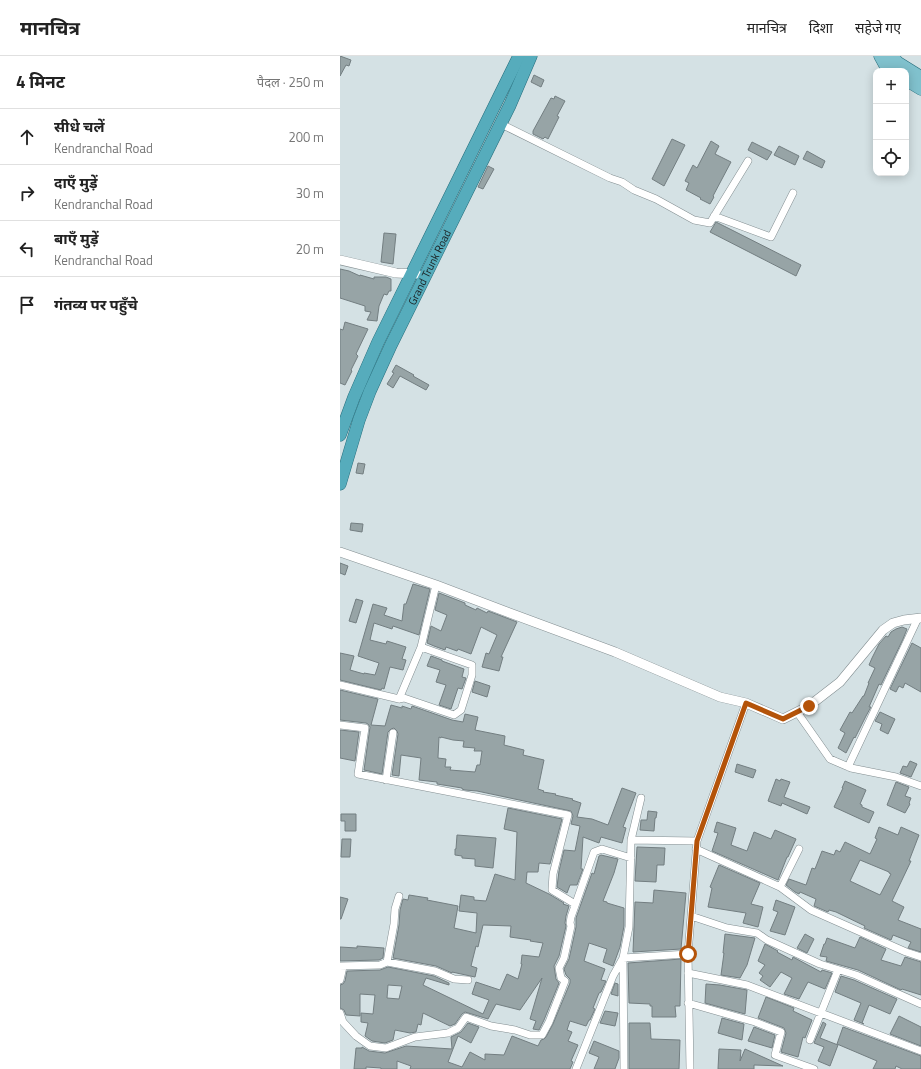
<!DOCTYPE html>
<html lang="hi">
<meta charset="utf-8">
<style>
:root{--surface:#fff;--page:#f6f6f6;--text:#222;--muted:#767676;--line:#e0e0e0}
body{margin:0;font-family:"Titillium Web","Noto Sans Devanagari",sans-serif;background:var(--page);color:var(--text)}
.controls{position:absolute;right:12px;top:12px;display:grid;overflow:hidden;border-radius:8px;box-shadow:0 2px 10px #0003}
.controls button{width:36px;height:36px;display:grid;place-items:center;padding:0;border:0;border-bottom:1px solid var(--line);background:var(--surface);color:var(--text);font:20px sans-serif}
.stop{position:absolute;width:12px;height:12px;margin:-9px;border:3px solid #b45309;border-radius:50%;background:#fff}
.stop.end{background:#b45309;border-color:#fff;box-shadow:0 1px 4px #0008}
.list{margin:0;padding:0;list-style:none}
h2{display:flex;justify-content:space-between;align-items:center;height:52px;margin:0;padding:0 16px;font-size:17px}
h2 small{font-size:13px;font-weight:400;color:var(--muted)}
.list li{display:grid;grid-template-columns:26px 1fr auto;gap:12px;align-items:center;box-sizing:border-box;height:56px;padding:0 16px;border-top:1px solid var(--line)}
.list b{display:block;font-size:15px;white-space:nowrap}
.list p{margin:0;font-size:13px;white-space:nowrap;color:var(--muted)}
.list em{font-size:13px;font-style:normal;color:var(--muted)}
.icon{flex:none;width:22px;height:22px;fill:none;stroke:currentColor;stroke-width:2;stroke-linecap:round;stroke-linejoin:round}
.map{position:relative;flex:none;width:581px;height:1013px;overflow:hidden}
header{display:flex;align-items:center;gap:24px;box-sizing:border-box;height:56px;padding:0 20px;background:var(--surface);border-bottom:1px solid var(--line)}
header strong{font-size:19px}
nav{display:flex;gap:22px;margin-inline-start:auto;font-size:14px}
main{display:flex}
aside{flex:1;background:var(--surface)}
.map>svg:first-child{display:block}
.building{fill:#97a4a6;stroke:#737e81;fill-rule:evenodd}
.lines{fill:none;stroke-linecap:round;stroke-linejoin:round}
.minor-casing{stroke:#838e91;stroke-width:8}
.tertiary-casing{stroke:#838e91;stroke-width:10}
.primary-casing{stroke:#266d7b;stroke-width:13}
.trunk-casing{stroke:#266d7b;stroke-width:13}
.minor{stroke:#fff;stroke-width:7}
.tertiary{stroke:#fff;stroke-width:9}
.primary{stroke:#80c1cd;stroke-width:12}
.trunk{stroke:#56acbc;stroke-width:12}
.route{stroke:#b45309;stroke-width:5}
.labels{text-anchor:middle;stroke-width:3;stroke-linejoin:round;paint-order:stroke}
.street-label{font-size:11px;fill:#1a1f20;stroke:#e2eef2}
</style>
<header>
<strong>मानचित्र</strong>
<nav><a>मानचित्र</a><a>दिशा</a><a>सहेजे गए</a></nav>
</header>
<main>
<aside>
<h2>4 मिनट<small>पैदल · 250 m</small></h2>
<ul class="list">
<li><svg class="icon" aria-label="ahead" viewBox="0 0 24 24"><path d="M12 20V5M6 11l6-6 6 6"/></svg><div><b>सीधे चलें</b><p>Kendranchal Road</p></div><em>200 m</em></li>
<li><svg class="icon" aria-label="right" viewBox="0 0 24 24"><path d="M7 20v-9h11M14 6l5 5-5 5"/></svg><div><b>दाएँ मुड़ें</b><p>Kendranchal Road</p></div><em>30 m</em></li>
<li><svg class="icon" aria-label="left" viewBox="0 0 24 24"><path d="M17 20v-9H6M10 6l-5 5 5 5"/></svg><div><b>बाएँ मुड़ें</b><p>Kendranchal Road</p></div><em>20 m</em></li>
<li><svg class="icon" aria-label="arrive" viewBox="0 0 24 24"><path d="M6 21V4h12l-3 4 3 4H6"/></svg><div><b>गंतव्य पर पहुँचे</b></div></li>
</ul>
</aside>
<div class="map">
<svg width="581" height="1013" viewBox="0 0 581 1013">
<rect width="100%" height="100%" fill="#d4e1e4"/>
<path class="building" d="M0,0L11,4L9,10L6,9L0,20Z
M194,19L204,24L201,31L191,26Z
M215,40L225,45L217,60L219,61L208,83L205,81L203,83L193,78V75L211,42L214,43Z
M332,83L345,89L324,130L312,123Z
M371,85L379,90L375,98L391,106L373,140L374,141L370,148L360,143L361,142L346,134L349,127L345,125L353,109L357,112Z
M412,86L432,96L427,104L408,94Z
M439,90L459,100L455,109L434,99Z
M467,95L485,105L482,112L463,103Z
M148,110L154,113L143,133L138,131Z
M376,166L461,209L456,220L370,176Z
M44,177L56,178L53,208L41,206Z
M0,213L9,215L20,220V219L34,223V221H46L51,223V235H49L47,239L44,238L39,250L37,265L27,264L31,256L25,255V250L0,242Z
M5,266L28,273L16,298L18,300L11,314L12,315L5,329L0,327V273L3,274Z
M56,309L74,319L73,320L89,329L86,334L60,320L53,332L47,328L54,317L52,316Z
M18,407L25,408L23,418L16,417Z
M11,467L23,468L22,476L10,474Z
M0,507L8,510L5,519L0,517Z
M73,528L90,533L79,579L53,570L52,573L34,567L30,584L46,588L47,585L66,591L62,603L66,604L63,614L50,611L44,633L42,632L41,634L0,624V597L14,600L10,614L24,618V617L35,619L39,607L18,600L33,548L47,552L44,559L62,565L64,548H66Z
M99,537L125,547V549L136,554L137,552L147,557L148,555L177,566L161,601H163L159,615L142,611L146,597L149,598L157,579L141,571L131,598L118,593L117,595L106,591L105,594L94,590L87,587L91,570L101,575L107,559L95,554Z
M16,543L23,545L16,567L9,565Z
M562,571L567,573L563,583L541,629L539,628L529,651H531L526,660L515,682L514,681L506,697L498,692L505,677L500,674L510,656L512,657L523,640H524L529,627H528L535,612L529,609L532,602L539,588L546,580L548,581L551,576L556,573Z
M572,587L581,592V636L565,627L563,632L559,630L556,636L550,633Z
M91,600L102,604V605L124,613L122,621L126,622L122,633L118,632L111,653L99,649L106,629L96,626L100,614L87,610Z
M135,625L150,630L147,641L132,636Z
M0,634L38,643L31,669L45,670L51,649L62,652V650L71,653L72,650L112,664L123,666L125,658L138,661L135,674L165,680L164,689L184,694L183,699L204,704L198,733L204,735L203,736L216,738L215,739L233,743L232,744L241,747L237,761L252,763L268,769L282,732L296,737L283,771L286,772L282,787L261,781L259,787L243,781L241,813H243L237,829H230L227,837L217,831L219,815L224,794L235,795L240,770L231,768L233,760L231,755L137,735L125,734L122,733V732L97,728V726L79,724L81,702L61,699L59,720L52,719L58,678L57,675L54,672L51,673L48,676L42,718L24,714L30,671L28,668L26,667L0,664ZM99,681L101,682V681L113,684L124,685L123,691L135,692L134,695H142L140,709H137L135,716L110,714L111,711H105L106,703L98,702V701Z
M540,656L555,663L548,678L540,674L542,668L535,665Z
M0,674L19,676L15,705L0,702Z
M570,705L577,708L571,721L560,717L563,710L567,711Z
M397,708L416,714L413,722L395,716Z
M436,723L440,725L441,723L450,726L444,741L470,751L467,758L442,747L441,750L428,745Z
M505,725L526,734L520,748L522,749V751L534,756L529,767L494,751L503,732H502Z
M556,726L569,731L565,740L571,742L569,747L570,748L565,757L547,749Z
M168,752L222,763L210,808L199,807L198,816H187L186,827L209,838L224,847L223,848L229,850L226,860L225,867L226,870L219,900L214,910L216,923L219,927L204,964L199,974L193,973L196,965L190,963L202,922L180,954L156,948L148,963L125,956L122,958L115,968L110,970L83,957L81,969L78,968L76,976L70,977L55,974L53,984L45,987L32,985L25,980L28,967L21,966V957L33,958L35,939L20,938V960L6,959L4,954L0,952V929L3,928L5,925L7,915L40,914L48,911L94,920L109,927V929L86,922L83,929L143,958L149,944L132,938L136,926L160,934L167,918L178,923L182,908H181L182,899L199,901L203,887L190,885L191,884L170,881L171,870L143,869L138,891L136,890L131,910L137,912L135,921L112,916V917L96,910L53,902L59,869L60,854L63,843L68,844L69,839L88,842L87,844L118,850L114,872L136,877L137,857L119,855L121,839L134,841V844L146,845L155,818L175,824L177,776L164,773ZM48,929L62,930L59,943L47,942Z
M308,755L317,756L316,762H315L314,775L300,774L301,764H307Z
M1,758H16V775H5V765H1Z
M377,766L396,772L391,789L407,795L414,776L431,783L435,774L456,783L448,801H447L438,824L372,795L378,777L374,776Z
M539,771L558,779L561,771L579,779L569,805H571L552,845L564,851L558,864L581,873V896L568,892L571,886L553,879L551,884L524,872L525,870L496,856L489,854L488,856L474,850L476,843L460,836L459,838L455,836L446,829L449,823L466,829L472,812L475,813L482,795L494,799L496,794L500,796L505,786L530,798L537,783L535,782ZM520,804L549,816V817L551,818L540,839L510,825Z
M117,779L156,782L153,812L135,810V803L122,802V800L115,799V793H116Z
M2,783H11L10,801H1Z
M297,791L325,792L324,809H317L316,826L295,825Z
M261,799L278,803L274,817L263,845L267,846V847L284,852V870L280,891L273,910L263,906L267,893L249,887L244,905L265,913L261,924L266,925L261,936L259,937L253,952L255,953L250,964H249L246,970L230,965L227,974L232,976L228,985L238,989L231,1005L233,1006L230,1013H70L71,1010L57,1005V1013H41V1012L26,1011V1013H14L16,992H22V991L29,995L45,997L66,990L112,993L111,981L121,976L128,967L139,971L131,987L118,980L108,1006L122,1011L130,996L145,1004V998L164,999L172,980L198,990L201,984L204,983L206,981L213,968L230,927V923L226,919L224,913L229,903L236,871V862L252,817L254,818L259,800Z
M379,809L420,827L411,848L423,851L418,871L403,867L406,857L368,851L372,832L370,831Z
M314,834L346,837L341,893L293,896L295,846L313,847Z
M0,841L8,843L1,863H0Z
M436,844L455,851L445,879L430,875L438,856L433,854Z
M385,878L415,882L407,909L400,922L381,919L384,897H383Z
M465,878L474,883L467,897L457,892Z
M520,881L546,893L541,904L561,910L565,901L581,906V939L562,933L561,934L518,914L486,905L487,901L480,900L484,888H485L487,882L515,892Z
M425,888L438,895L437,896L452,904L453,901L481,916L482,914L492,917L485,933L468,926L459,943L444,938L452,922L441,916L430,931L420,924L423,920L419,917L425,909L418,905Z
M17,890L44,892L43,902L39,904L0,905V891L17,892Z
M341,903L340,950H335L336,961H312V950H310V948L289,947L288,907Z
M501,920L514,924L557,943L550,958L529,949L522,967L524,968L514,964L521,947L495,936Z
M275,927L278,928V940L271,938Z
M366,928L380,929L407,934L405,958L365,947Z
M426,941L454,952L453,955L472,964L465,982L463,981L458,1001L441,996L446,977L444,972L418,962Z
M265,955L278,957L275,970L260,967Z
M559,960L581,971V990L550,978Z
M382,962L404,968L402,984L378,977Z
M483,966L486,968L480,982L498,989L490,1010L478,1005L484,991L474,987Z
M289,967H310L311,983L340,984L339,1013H289Z
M414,971L435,979L432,992L408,985Z
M503,971L581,1000V1013H562L556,1010L555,1013H533L537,1005L497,988Z
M254,985L279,995V1002L275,1013H254L259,1001L249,997Z
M379,993L401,994L400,1005L405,993L443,1010L414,1009V1013H378Z"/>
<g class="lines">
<g class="minor-casing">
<path id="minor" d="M161,68L270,122L282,126L294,134L316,143L354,164L370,167L408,105
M374,160L431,181L453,137
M0,629L59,643L64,642L114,659L121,654L132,619V609L81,591L96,529
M59,643L81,591
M457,656L490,703L511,712L556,721L581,730
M0,669L25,672L18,718L228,759L213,818L212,834L235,848
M508,711L578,562
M46,724L53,677
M291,784L357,785
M356,793L440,831L471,854L566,896L581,901
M440,831L459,793
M351,860L387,872L417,877L427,884L480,908L516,919L581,948
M47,906L54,868L55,853L59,840
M0,910L40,909L47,906L95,915L114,923L128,924
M348,917L407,929L581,995
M0,924L3,911
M348,947L415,966L441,976L435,999L474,1013
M0,957L3,966L16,980L30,990L46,992L75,981L108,977L118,972L126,961L151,970L175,974L190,979H202L209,966L225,925L221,922L219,912L224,902L231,870L230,867L231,861L254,796L262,793L291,802
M470,984L498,914
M236,1013L273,920L283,902L348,898
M284,1013L283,902L289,871L291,784L301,742
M350,1013L348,898L357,785L406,647"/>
</g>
<g class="tertiary-casing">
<path id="tertiary" d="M0,204L56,217L77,218
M0,496L96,529L167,556L275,596L380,641L406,647L443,663L469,650L500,626L543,574L553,567L564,564L581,562"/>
</g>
<g class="primary-casing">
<path id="primary" d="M540,0L546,11L553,15
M553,0L557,6L581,21
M566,24L581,33"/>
</g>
<g class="trunk-casing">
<g id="trunk">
<path d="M0,379L14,341L38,286L179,0"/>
<path id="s1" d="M0,428L19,364L30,335L51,289L170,49L191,0"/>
</g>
</g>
<use href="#minor" class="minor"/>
<use href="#tertiary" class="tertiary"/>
<use href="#primary" class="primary"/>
<use href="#trunk" class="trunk"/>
</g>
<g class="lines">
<path class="route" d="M348,898L357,785L406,647L443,663L469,650"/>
</g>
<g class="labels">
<g class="street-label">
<text dy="4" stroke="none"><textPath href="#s1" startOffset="235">Grand Trunk Road</textPath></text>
</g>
</g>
</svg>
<div class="controls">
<button>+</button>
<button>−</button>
<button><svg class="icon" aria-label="locate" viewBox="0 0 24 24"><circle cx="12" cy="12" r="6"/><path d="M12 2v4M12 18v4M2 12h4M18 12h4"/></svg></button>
</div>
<div class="stop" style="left:348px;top:898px"></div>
<div class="stop end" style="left:469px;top:650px"></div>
</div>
</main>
